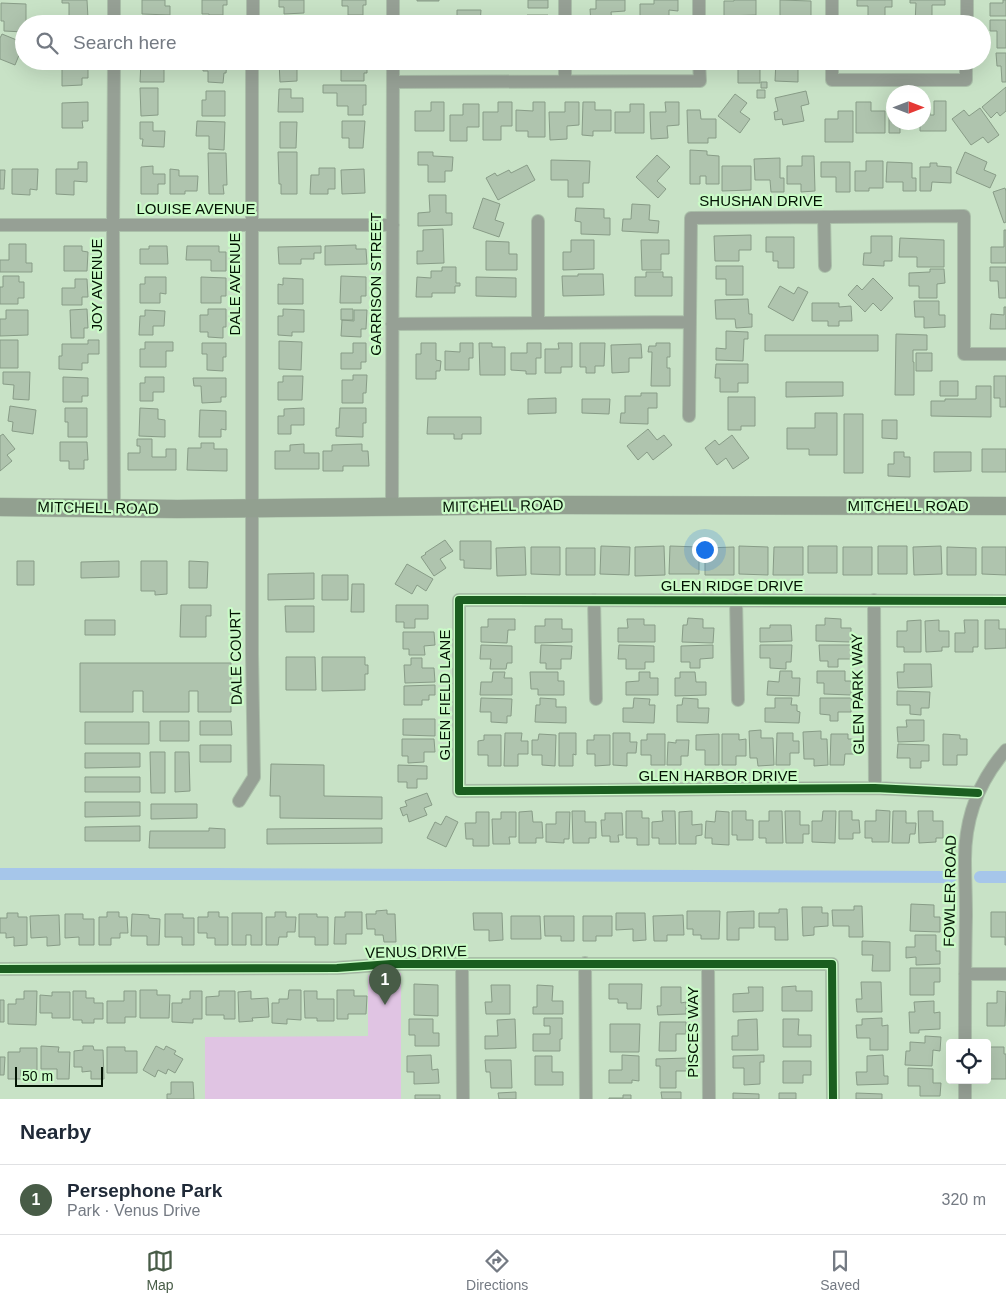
<!DOCTYPE html>
<meta charset="utf-8">
<style>
:root{--surface:#fff;--page:#f6f6f7;--text:#1f2937;--muted:#747a83;--line:#e0e1e3;--accent:#485c47}
body{margin:0;font-family:Arial,sans-serif;background:var(--page);color:var(--text)}
.controls{position:absolute;right:15px;bottom:15px;display:grid;overflow:hidden;border-radius:5px;box-shadow:0 5px 20px #0002}
.controls button{width:45px;height:45px;display:grid;place-items:center;padding:0;border:0;border-bottom:1px solid var(--line);background:var(--surface);color:var(--text);font:25px sans-serif}
.compass{position:absolute;left:886px;top:85px;width:45px;height:45px;border-radius:50%;background:var(--surface);box-shadow:0 5px 20px #0002;rotate:90deg}
.scale{position:absolute;left:15px;bottom:12px;width:88px;box-sizing:border-box;padding-left:5px;border:2px solid #031403;border-top:0;font-size:14px;line-height:18px;white-space:nowrap;color:#031403;-webkit-text-stroke:4px #cafbc7;paint-order:stroke}
.you{position:absolute;left:704px;top:549px;width:18px;height:18px;margin:-12px;border:4px solid #fff;border-radius:50%;background:#1a73e8;box-shadow:0 0 0 8px #1a73e833}
.badge{display:grid;place-items:center;width:32px;height:32px;border-radius:50%;background:var(--accent);color:#fff;font-size:16px;font-weight:700}
.pin{position:absolute;translate:-50% -41px;filter:drop-shadow(0 1px 2px #0008)}
.pin::after{content:'';position:absolute;top:26px;width:18px;height:15px;background:inherit;clip-path:polygon(0 0,100% 0,50% 100%)}
.list{margin:0;padding:0;list-style:none}
h2{display:flex;justify-content:space-between;align-items:center;height:65px;margin:0;padding:0 20px;font-size:21px}
h2 small{font-size:16px;font-weight:400;color:var(--muted)}
.list li{display:grid;grid-template-columns:32px 1fr auto;gap:15px;align-items:center;box-sizing:border-box;height:70px;padding:0 20px;border-top:1px solid var(--line)}
.list b{display:block;font-size:19px;white-space:nowrap}
.list p{margin:0;font-size:16px;white-space:nowrap;color:var(--muted)}
.list em{font-size:16px;font-style:normal;color:var(--muted)}
.icon{flex:none;width:28px;height:28px;fill:none;stroke:currentColor;stroke-width:2;stroke-linecap:round;stroke-linejoin:round}
.map{position:relative;flex:none;width:1006px;height:1099px;overflow:hidden}
.search{position:absolute;background:var(--surface);box-shadow:0 5px 20px #0002;left:15px;right:15px;top:15px;height:55px;display:flex;align-items:center;gap:12px;box-sizing:border-box;padding:0 18px;border-radius:28px;color:var(--muted);font-size:19px}
.sheet{height:135px;background:var(--surface)}
nav{display:flex;justify-content:space-around;align-items:center;box-sizing:border-box;height:70px;border-top:1px solid var(--line);background:var(--surface);font-size:14px;color:var(--muted)}
nav a{display:grid;justify-items:center;gap:2px}
nav .on{color:var(--accent)}
.map>svg:first-child{display:block}
.green{fill:#e0c4e3}
.lines{fill:none;stroke-linecap:round;stroke-linejoin:round}
.canal{stroke:#a6c6ea;stroke-width:12}
.building{fill:#afc4ae;stroke:#889c87}
.street-casing{stroke:#aabfa9;stroke-width:14}
.secondary-casing{stroke:#aabfa9;stroke-width:19}
.street{stroke:#96a095;stroke-width:12}
.secondary{stroke:#92a090;stroke-width:18}
.cycleway-casing{stroke:#cafbc7;stroke-width:11}
.cycleway{stroke:#1b5e20;stroke-width:8}
.labels{text-anchor:middle;stroke-width:4.5;stroke-linejoin:round;paint-order:stroke}
.street-label{font-size:15px;fill:#031403;stroke:#cafbc7}
</style>
<div class="map">
<svg width="1006" height="1099" viewBox="0 0 1006 1099">
<rect width="100%" height="100%" fill="#c8e2c6"/>
<path class="green" d="M386,973H401V1099H205V1037L368,1036V975Z"/>
<g class="lines">
<path class="canal" d="M0,874H214L951,877
M980,877H1006"/>
</g>
<path class="building" d="M62,0H87L88,18H69V3H62Z
M142,0H165V6H170V15L142,14Z
M202,0H227V5H223V15H209V14H202Z
M279,0H304V13L284,14V7H279Z
M342,0H366V5H363V15H348V6H342Z
M417,0H439V1H417Z
M528,0H548V8H528Z
M596,0H625V11L611,12L612,23L591,24L590,9H596Z
M654,0H678V11L669,10V22L640,21V4H654Z
M734,0H756V15L724,16V1H734Z
M780,0L811,1V16H780Z
M857,0H892V7H885V23H868V6H857Z
M910,0H945V5H932V23H915L916,3H910Z
M1003,0H1006V16H990V3H1003Z
M1,3L26,4V24H24V32L4,31V21H1Z
M457,10H481L480,24H457Z
M527,15H548V24H522V23H527Z
M512,18V24H489V19Z
M811,18L812,24H780L779,19Z
M416,19H439V24H416Z
M724,19H756V24H724Z
M140,20H153V23H157V24H140Z
M281,20H295V24H281Z
M990,20H1006V48H997V31H990Z
M2,34L24,43L15,65L0,59V38Z
M996,53H1006V82H1002L1001,66H997Z
M74,61H88V78H82V85L62,86V63H74Z
M141,61H164V82H140Z
M203,61H227L226,73H224L223,83L208,82V71H203Z
M279,61H297V81L280,82Z
M341,61H367V73H364V81H341Z
M729,61H760V83H738V69H729Z
M776,61H808L807,67H798V82L775,81Z
M761,82H767V88H761Z
M323,85H366V105H363V115H348V106H337V93H323Z
M1006,87V111L1000,116L997,112L991,118L982,107Z
M140,88H158V115L141,116Z
M279,89H291V98H303V112H278Z
M757,90H765V98H757Z
M206,91H225V116H202V100H206Z
M806,91L809,104L801,106L804,121L783,125L782,119L775,120L774,112L778,111L775,98Z
M735,94L747,103L740,112L750,119L740,133L718,116Z
M894,101V122H917V127H900V133H889V102Z
M934,101H946V131H920V122H924V106H930V115H934Z
M88,102V121H82L83,128H62V103Z
M431,102H444V131H415V111H431Z
M498,102H512V126H501V140H483V112H498Z
M533,102H545V137H528V131H516V110L533,111Z
M565,102H579V125L567,126V139L550,140L549,112H565Z
M583,102H595V110H611V131H593V136L582,135Z
M665,102H679V125L667,126L668,138L651,139L650,112H666Z
M856,102H871V111H885V133H856Z
M463,104H479V127H467V141H450V115H463Z
M630,104H644V133H615V112H630Z
M980,108L999,135L988,143L983,137L971,145L952,119L964,110L969,116Z
M687,110H700L701,119H716V138H708V143H688Z
M838,111H853V142H825V119H838Z
M197,121L225,122L224,150L209,149V136H196Z
M342,121H365L363,148H349V138H342Z
M140,122H153V131H165L164,147L142,146L143,139H140Z
M280,122H297L296,148H280Z
M690,150L707,151V155L719,156V184H706V176H700V184H690Z
M278,152H297V194H281V184H279Z
M418,152H433V156L453,157L452,171H445V182H428V165H418Z
M965,152L987,162L984,170L996,175L990,188L956,173Z
M208,153H226L227,185H223L224,194H209Z
M657,155L670,167L657,181L666,189L658,198L636,177Z
M802,156H814L815,191L801,192V184H787V166H802Z
M780,158V178H784V192H771L770,180H755L754,159Z
M551,160L590,161L589,183H583V197H568V180H551Z
M866,161H883V188H869V191H855V171H866Z
M78,162H87V182L74,181V195L56,194V169H78Z
M821,162H850V192H836V177H821Z
M887,162L912,163V178H916V191H903V182H886Z
M930,163H937V166L951,167V183L932,182L931,191H920V167H930Z
M527,165L535,180L498,200L486,178L495,173L497,176L509,170L511,173Z
M153,166V174H165V184H158V194H141V167Z
M722,166H751V190L722,191Z
M319,168H335V189H328V194H310L311,175H319Z
M12,169H38L37,190L30,189V195L12,194Z
M170,169L179,170V176H198L197,191H185V194H170Z
M364,169L365,193L342,194L341,170Z
M0,170H5L4,189H0Z
M1005,188L1006,191V222L1004,223L993,192Z
M429,195H446V213H452V225L418,226V213L430,212Z
M483,198L500,204L495,220L504,223L499,237L473,228Z
M632,204L650,205L649,220L659,221L658,233L622,231L623,219H631Z
M576,208L604,209V218H610V235L581,234V222L575,221Z
M443,229L444,263L417,264V251H423V230Z
M1004,230H1006V263H991V247H1004Z
M751,235V250H739V261H715L714,236Z
M871,236H892V261H884V266L863,265L864,253H871Z
M766,237H794V268H778V261H773V252H766Z
M900,238L944,240V267H917V257H899Z
M571,240H594V269L563,270V252H571Z
M641,240H669V254H661V270H642Z
M486,241L509,242V254H517V270H486Z
M9,244H26V263H32V272H0V260H9Z
M356,245V249H366L367,264L325,265V246Z
M64,246H82V251L88,252L87,271H64Z
M149,246H167L168,264H140V249H149Z
M187,246H219V252H226V271H211V260H186Z
M321,246V253H314V259H301V264H279L278,247Z
M716,266H743V295H726V279H716Z
M442,267H456V283H460V286H455V293H432V297H416L417,277L431,278V271H442Z
M990,267H1006V298H999L998,281H990Z
M930,269H944L945,283L937,284V298H919V286H909V273L930,272Z
M646,272H663V277H672V296H635V277H646Z
M578,274H603L604,295L563,296L562,276H578Z
M3,276H19V282H24V298H18V304H0V287H3Z
M341,276L366,277V296H361V303H340Z
M145,277H166V294L160,293V303H140V284H145Z
M201,277L226,278V296H221V303H201Z
M476,277L516,278V297L476,296Z
M283,278L303,279V304H278V284L283,285Z
M873,278L893,298L881,311L873,303L865,312L848,295L857,285L862,290Z
M75,279H87L88,297H82V305H62V288H75Z
M780,286L794,294L798,287L808,292L793,321L768,307Z
M748,299L749,314H752V327L736,328L735,319H716L715,300Z
M914,301H939V315H945V327L924,328V317H915Z
M812,303H839V307L851,306L852,321H839V326H828V321H812Z
M1004,307H1006V329H990L991,314L1004,315Z
M87,309L88,328H84V338H71L70,310Z
M208,309H226V327H223V338L208,337V332H200V315H208Z
M283,309L304,310V332H292V336L278,335V316H283Z
M341,309H353V320H341Z
M6,310H28V335L0,336V319H6Z
M145,310L165,311L164,326H153V335H139L140,316H145Z
M354,310H367L366,329H361V337L341,336L342,320L354,321Z
M726,331L748,332V339H744L743,361L716,360V348L726,349Z
M896,334L927,335V350H913V362H914V395H895Z
M765,335H878V351H765Z
M0,340H18V368H0Z
M88,340H99V354H88V363H82V370L59,369V356H62V344H88Z
M279,341L302,342L301,370L279,369Z
M145,342H173V351H166V367H140V349H145Z
M202,343H226V357H223V371L207,370V354H202Z
M353,343H366V362H361V369H341V353H353Z
M421,343H436V360L441,361L440,371H436V379H416V354H421Z
M460,343H473V358H469V370H445V351L460,352Z
M479,343H492V347H505V375H480Z
M527,343H541V358H536V374H526V371L511,370V353H527Z
M558,343H572V367H561V373H545V349H559Z
M580,343H605L604,366H595V373H586V367H580Z
M656,343H670V357H667V368H670V386H651L652,352H648L649,346H656Z
M641,344L642,358H629V372L612,373L611,345Z
M916,353H932V371H916Z
M716,364H748V383H738V392H720V378H715Z
M3,372H30L29,400L13,399L14,385L3,384Z
M353,375H367L366,393H363V403H342V380H353Z
M283,376H303L302,400H278V382H283Z
M994,376H1006V407H1000V398H994Z
M63,377L88,378V396H82V402H63Z
M145,377H164V392H153V401H140V383H145Z
M193,378H226V397H221V402L202,403L201,386H194Z
M940,381H958V396H940Z
M786,382H843V396L786,397Z
M976,386H991V417L931,416V401H945V399H976Z
M641,393H657V408H648V424L620,423L621,413H625V396H641Z
M728,397H755V426H741V430H728Z
M556,398V413L528,414V399Z
M582,399H610L609,414L582,413Z
M10,406L36,410L33,434L12,431L13,422L8,421Z
M65,408H87V437H68V422H65Z
M140,408L158,409V419L165,420V437L139,436Z
M304,408V425H291V434H278V416H284V409Z
M340,408H366V423H363V437L336,436V428H339Z
M200,410L226,411V430L221,429V437H199Z
M815,413H837V455H809V449H787V428H815Z
M844,414H863V473H844Z
M428,417H481V434H462V439H454V434H427Z
M882,420H897V439L882,438Z
M648,429L657,440L664,435L672,445L653,460L647,452L638,460L627,446Z
M3,434L15,449L7,455L12,461L0,471V436Z
M732,435L749,458L733,469L726,458L717,465L705,448L715,440L719,445Z
M137,439H152V457H166V449H176V470H128V453H140V446H137Z
M60,442H87L88,460H84V469H69V461H60Z
M201,443H214V449H227V471L187,470L188,448H201Z
M304,444V453H319V469H275V451H290V445Z
M362,444V451H368L369,466H343V471H323V451H332V445Z
M982,449H1006V472H982Z
M894,452H904V457H910V477L888,476V464H894Z
M934,452H971V471L934,472Z
M445,540L453,551L440,559L446,568L434,576L421,557L426,554L425,553Z
M460,541H491V569L464,568V560H460Z
M601,546L630,547L629,575L600,574Z
M664,546L665,575L635,576V547Z
M670,546L699,547V574H669Z
M739,546L768,547V575L739,574Z
M808,546H837V573H808Z
M878,546H907V574H878Z
M941,546L942,574L914,575L913,547Z
M525,547L526,575L497,576L496,548Z
M531,547H560V575L531,574Z
M734,547V575H705V548Z
M774,547H803V575H773Z
M843,547H872V575H843Z
M947,547L976,548V575H947Z
M982,547H1006V575L982,574Z
M566,548H595V575H566Z
M17,561H34V585H17Z
M119,561V577L81,578V562Z
M141,561H167V594L155,595V591H141Z
M189,561L208,562L207,588H189Z
M407,564L433,579L426,591L417,585L412,594L395,584Z
M314,573V599L268,600V574Z
M322,575H348V600H322Z
M352,584H364V612H351Z
M181,605H211V616H206V637H180Z
M396,605H428V619H415V628H404V622H396Z
M285,606H314V632H286Z
M688,618L703,619V628H714L713,643L682,642L683,625H687Z
M825,618L841,619V628H851V642L816,641V625H825Z
M488,619H515V630H508L507,643L481,642V627H488Z
M545,619H562V629H572V642L535,643V626H545Z
M627,619H644V625H655V642H618V628H628Z
M85,620H115V635H85Z
M921,620V652H904V647H897V631H907V621Z
M939,620V631H949V647H942V651L926,652L925,621Z
M964,620H978V647H973V652H955V633H965Z
M985,620H999V629H1006V648L985,649Z
M770,625H791L792,641L760,642V628H770Z
M403,632H434L435,645L424,646L425,655H409V649H403Z
M481,645L512,646V663H507L506,669H490L491,659H480Z
M541,645L572,646L571,659H561V669H546V663H540Z
M619,645L654,646V662H645V669H626V659H618Z
M713,645V658L700,659V668H690V662H681V646Z
M760,645H792L791,662H786V669L770,668V658H760Z
M819,645H851L852,659H838V667H828V661H820Z
M286,657H315L316,690H286Z
M322,657H365V665H368V674H365V690L322,691Z
M411,658H422V668H434L435,682L405,683L404,665H411Z
M80,663H231V712H198V691H189V712H143V691H133V712H80Z
M904,664H931L932,687L898,688L897,672H904Z
M780,671H792V678H800L799,696L767,695L768,681L779,682Z
M817,671H845V681H851V695L824,694V683H817Z
M493,672H505L504,678H512V695H480L481,682H492Z
M530,672H558V681H564V695H538V689H531Z
M639,672H650V678H658V695H626V682L639,681Z
M680,672H695L696,682H706V695L675,696V678H680Z
M435,685V695H429V700H422V705H404V686Z
M897,691L930,692L929,708H921V715L910,714V705H897Z
M481,698L512,699L511,716H507V723L491,722V712H480Z
M540,698L556,699V707H566V723L535,722L536,705H540Z
M634,698L650,699L649,705H655L654,723L623,722V708H633Z
M683,698L698,699V708H709L708,723L677,722V705H682Z
M775,698H792L791,705H797V711L800,712L799,723L765,722V708H775Z
M820,698H852L851,712H838V721H830V715L820,714Z
M403,719H435V736L403,735Z
M906,720H924V741L898,742L897,727H907Z
M160,721H189V741H160Z
M200,721H231L232,735H200Z
M85,722H149V744H85Z
M761,730V738H773L774,765L758,766L757,758H750L749,731Z
M821,731V739H827L828,765L814,766V759H804L803,732Z
M505,733H522L521,741H528V754H518V766H504Z
M559,733H576V755L573,754V766H559Z
M613,733H630V742H637L636,753H627V766L613,765Z
M777,733H793V741H799V753H790V765H776Z
M539,734L556,735L555,766L542,765V755H532V740H538Z
M647,734H665V765H651V755H641V740H647Z
M719,734V765H705V750H696V735Z
M722,734H739V740L746,739V756H736V765H722Z
M831,734H848V739H855V754H845L844,765H830Z
M943,734L960,735V739H967V755H957V765H943Z
M484,735H501V766H488V755H478V741L484,740Z
M594,735H610V765L595,766V754H587V740H594Z
M402,739H434L435,752H424V762L408,763V756H402Z
M676,740H689L688,756H681V765H667L668,742L676,743Z
M898,744L929,745V761H921V768H910V758H897Z
M200,745H231V762H200Z
M150,752H165V793H151Z
M175,752H189L190,791L175,792Z
M85,753H140V767L85,768Z
M271,764L324,765V796L382,797V819L280,818V796H270Z
M398,765L427,766V779H417V788H407V782H398Z
M85,777H140V792H85Z
M427,793L432,805L424,808L427,815L409,822L407,814L403,816L400,808L407,806L405,801Z
M85,802H140V816L85,817Z
M151,804H197V818L151,819Z
M876,810L890,811L889,842H872V838H865V821H876Z
M532,811L533,822H542L543,838H536V843H519V812Z
M572,811H585V822H596V838H589V843H573Z
M626,811H642V818H649V845H637V838H626Z
M662,811H675L676,844H659V838H652V822L663,821Z
M692,811V825L702,824V835L696,836V844H679V812Z
M716,811L729,812V845L712,844V838H705L706,821L715,822Z
M732,811H746V820H753V840H737V835H732Z
M769,811H782L783,843H766V838H759V821H769Z
M785,811H800V825H809V834H803V843H786Z
M823,811H836L835,843L812,842V821H822Z
M839,811H852V820H859L860,833H853V839H839Z
M893,811H906V823H916L915,834H910L909,843H892Z
M918,811H933V821H943V838H936V842L919,843Z
M476,812H489V846H473V839H466L465,823H476Z
M501,812H516V837H509L510,844H493L492,819H501Z
M556,812H570L569,839H564V843L546,842V824H556Z
M605,813H622L623,835H618L619,842H610V836H602L601,820H605Z
M446,816L458,822L446,847L427,838L435,822L441,825Z
M140,826V841H85V827Z
M209,828L225,829V848H149L150,831H209Z
M382,828V843L267,844V829Z
M911,904L934,905V917H940V932L910,931Z
M854,906H862L863,937H849V926H833L832,910H854Z
M802,907H822V913H828V926L814,927V935L803,936Z
M779,909H787L788,940H775V927H759V913H779Z
M387,910V914H395L396,942H384L383,935H375V929H367L366,914H376V911Z
M687,911H720L719,939H701V935H693V929H687Z
M754,911V928H739V940H727V912Z
M107,912H119V917H127L128,933H120V938H111V945H99V917H107Z
M208,912H219V917H228V945H215V938H207V933H198V917H208Z
M275,912H286V917H296L295,932H287V937H279L278,945H266V917H275Z
M345,912H362V934H346V944H334L335,917H345Z
M991,912H1006V945H1005V937H991Z
M7,913H18V917H27V945L14,946V937L6,938V933H0V918H7Z
M232,913H262V945H251V935H246V945H232Z
M473,913H502L503,940L489,941V930H474Z
M616,913H645L646,940L633,941V929L616,930Z
M65,914H83V919H94V945H79V937L65,938Z
M132,914L149,915V918L160,919L159,945H147V936H131Z
M165,914H183V918H194V945H182V937H165Z
M299,914H317V917H328V945H315V937H299Z
M59,915L60,945L47,946V937L31,938L30,916Z
M683,915L684,935H667V941H654L653,916Z
M511,916H540L541,939H511Z
M544,916H574V941H561V936H545Z
M583,916H612V936H596V941H583Z
M915,935H936V951H940V964L916,965V957L906,958V947H915Z
M862,941L890,942V971H872L873,955H862Z
M910,968H940V982H934V995H910Z
M861,982H881L882,1012H857L856,999H862Z
M414,984L438,985V1016L414,1015Z
M609,984H642L641,1009H627V1003H618V999H609Z
M491,985H510V1014H486L485,1002H492Z
M537,985L553,986L552,1001H563V1014H533V1007H537Z
M796,986V991H812V1011H782V987Z
M661,987H681V1003L686,1002V1014L658,1015L657,1006H661Z
M748,987H763V1011L733,1012V994L749,993Z
M140,990H157V995H170L169,1018H140Z
M289,990H301V1020L287,1019V1024L272,1023V1003H279V999H288Z
M337,990H354V996H367L366,1014H348V1019H337Z
M24,991H37L36,1025L8,1024V1004H16V999H24Z
M73,991H86V998H94V1003H103V1019H94V1023H82V1020H73Z
M124,991H136V1017H125V1023H107V1001H124Z
M190,991H202V1019H193V1023L172,1022V1003H182V999H190Z
M219,991H235V1019H224V1015H206V997L219,996Z
M251,991V999L268,998L269,1017L252,1018L253,1021L239,1022L238,992Z
M304,991H317V999H334V1021H317V1018H305Z
M997,991L1006,992L1005,1026H987V1003H997Z
M52,992H70V1018H52V1013H40V995L52,996Z
M0,1000H4V1022H0Z
M934,1001V1013L940,1012V1029L919,1030V1033H910L909,1012H915L914,1002Z
M544,1018H562V1039H560V1051H533V1034H550V1026H544Z
M882,1018V1026L888,1025V1050H870V1038H857L856,1025H862V1019Z
M409,1019H433V1033H439V1046H415V1035H409Z
M515,1019L516,1048L485,1049V1036H498L497,1020Z
M757,1019L758,1050H732V1036H738V1020Z
M783,1019H799L798,1035H811V1047H783Z
M660,1022H686V1034H676V1051H659Z
M610,1024H640L639,1052H610Z
M925,1036L941,1037L940,1051L933,1050L932,1066L905,1065L906,1051H910V1042L925,1043Z
M41,1046L59,1047L58,1052H70L69,1079H57V1069H41Z
M83,1046H93L94,1050H103L104,1079H91V1071L82,1072V1067H74V1051L83,1050Z
M156,1046L164,1050L166,1046L176,1051L174,1054L183,1059L175,1073L168,1069L166,1074L158,1070L155,1077L143,1070Z
M107,1047H125V1051H137V1073H107Z
M989,1047H1004V1054H1006V1079H989Z
M20,1048H37V1070H21V1079H8V1052H20Z
M431,1055L432,1070L438,1069L439,1083L414,1084V1072H407V1056Z
M622,1055L639,1056V1081L632,1080V1083H609V1070H622Z
M764,1055V1062H760V1084L744,1085V1068H733V1056Z
M883,1055L884,1076H888V1084L857,1085L856,1072H867V1056Z
M535,1056H552V1072H563V1085H535Z
M0,1057H5L4,1075H0Z
M687,1058V1071H676V1088H660V1066H656V1059Z
M485,1060H511L512,1088H491L490,1072H486Z
M783,1061H811V1075H803V1083H783Z
M908,1068L933,1069V1083H941L940,1096H920V1086H908Z
M171,1082H193L194,1099H167V1094H171Z
M516,1092V1099H499L498,1093Z
M661,1092H681V1099H662Z
M733,1093L759,1094V1099H733Z
M779,1093H796V1099H779Z
M856,1093L882,1094V1099H856Z
M415,1095H440V1099H415Z
M623,1095H631V1099H609V1098H623Z"/>
<g class="lines">
<g class="street-casing">
<path id="street" d="M565,0V24
M699,0V24
M114,24V0
M253,24V0
M393,24V0
M832,24V0
M967,24V0
M114,61L113,225L114,508
M565,61V81
M832,61V80H966V61
M393,82L700,81L699,61
M824,217L825,266
M0,225H393
M538,323V221
M392,324L690,322
M689,416L691,218L964,216V354H1006
M392,508L393,61
M594,600L596,699
M736,600L738,700
M874,600L875,788
M978,793L875,788L459,791V600L1006,601
M239,801L254,777L252,654V61
M585,963L586,1099
M708,964L709,1099
M462,965L463,1099
M0,969L337,968L391,964H832L833,1099
M965,974H1006
M965,1043C965,1001 965,958 966,916C966,897 965,878 965,859C965,818 979,781 1006,750
M965,1080V1099"/>
</g>
<g class="secondary-casing">
<path id="secondary" d="M0,507L177,509L563,505L1006,506"/>
</g>
<use href="#street" class="street"/>
<use href="#secondary" class="secondary"/>
<g class="cycleway-casing">
<path id="cycleway" d="M978,793L875,788L459,791V600L1006,601
M0,969L337,968L391,964H832L833,1099"/>
</g>
<use href="#cycleway" class="cycleway"/>
</g>
<g class="labels">
<g class="street-label">
<text x="761" y="206">SHUSHAN DRIVE</text>
<text x="196" y="214">LOUISE AVENUE</text>
<text transform="translate(235 284) rotate(-90)" y="5">DALE AVENUE</text>
<text transform="translate(376 284) rotate(-90)" y="5">GARRISON STREET</text>
<text transform="translate(97 285) rotate(-90)" y="5">JOY AVENUE</text>
<text transform="translate(503 506) rotate(-1)" y="5">MITCHELL ROAD</text>
<text x="908" y="511">MITCHELL ROAD</text>
<text transform="translate(98 508) rotate(1)" y="5">MITCHELL ROAD</text>
<text x="732" y="591">GLEN RIDGE DRIVE</text>
<text transform="translate(236 657) rotate(-91)" y="5">DALE COURT</text>
<text transform="translate(858 694) rotate(-91)" y="5">GLEN PARK WAY</text>
<text transform="translate(445 695) rotate(-90)" y="5">GLEN FIELD LANE</text>
<text x="718" y="781">GLEN HARBOR DRIVE</text>
<text transform="translate(950 891) rotate(-89)" y="5">FOWLER ROAD</text>
<text transform="translate(416 952) rotate(-1)" y="5">VENUS DRIVE</text>
<text transform="translate(693 1032) rotate(-90)" y="5">PISCES WAY</text>
</g>
</g>
</svg>
<div class="controls">
<button><svg class="icon" aria-label="locate" viewBox="0 0 24 24"><circle cx="12" cy="12" r="6"/><path d="M12 2v4M12 18v4M2 12h4M18 12h4"/></svg></button>
</div>
<svg class="compass" viewBox="-18 -18 36 36"><path d="M0-13l5 13h-10z" fill="#e53935"/><path d="M0 13l5-13h-10z" fill="#747a83"/></svg>
<div class="scale">50 m</div>
<div class="you"></div>
<div class="pin badge" style="left:385px;top:1005px">1</div>
<div class="search"><svg class="icon" aria-label="search" viewBox="0 0 24 24"><circle cx="10" cy="10" r="6"/><path d="M15 15l6 6"/></svg>Search here</div>
</div>
<section class="sheet">
<h2>Nearby<small></small></h2>
<ul class="list">
<li><span class="badge">1</span><div><b>Persephone Park</b><p>Park · Venus Drive</p></div><em>320 m</em></li>
</ul>
</section>
<nav>
<a class="on"><svg class="icon" aria-label="map" viewBox="0 0 24 24"><path d="M3 6l6-2 6 2 6-2v14l-6 2-6-2-6 2zM9 4v14M15 6v14"/></svg>Map</a>
<a><svg class="icon" aria-label="directions" viewBox="0 0 24 24"><path d="M12 3l9 9-9 9-9-9zM9 14v-3h6M13 9l2 2-2 2"/></svg>Directions</a>
<a><svg class="icon" aria-label="saved" viewBox="0 0 24 24"><path d="M7 4h10v16l-5-4-5 4z"/></svg>Saved</a>
</nav>
